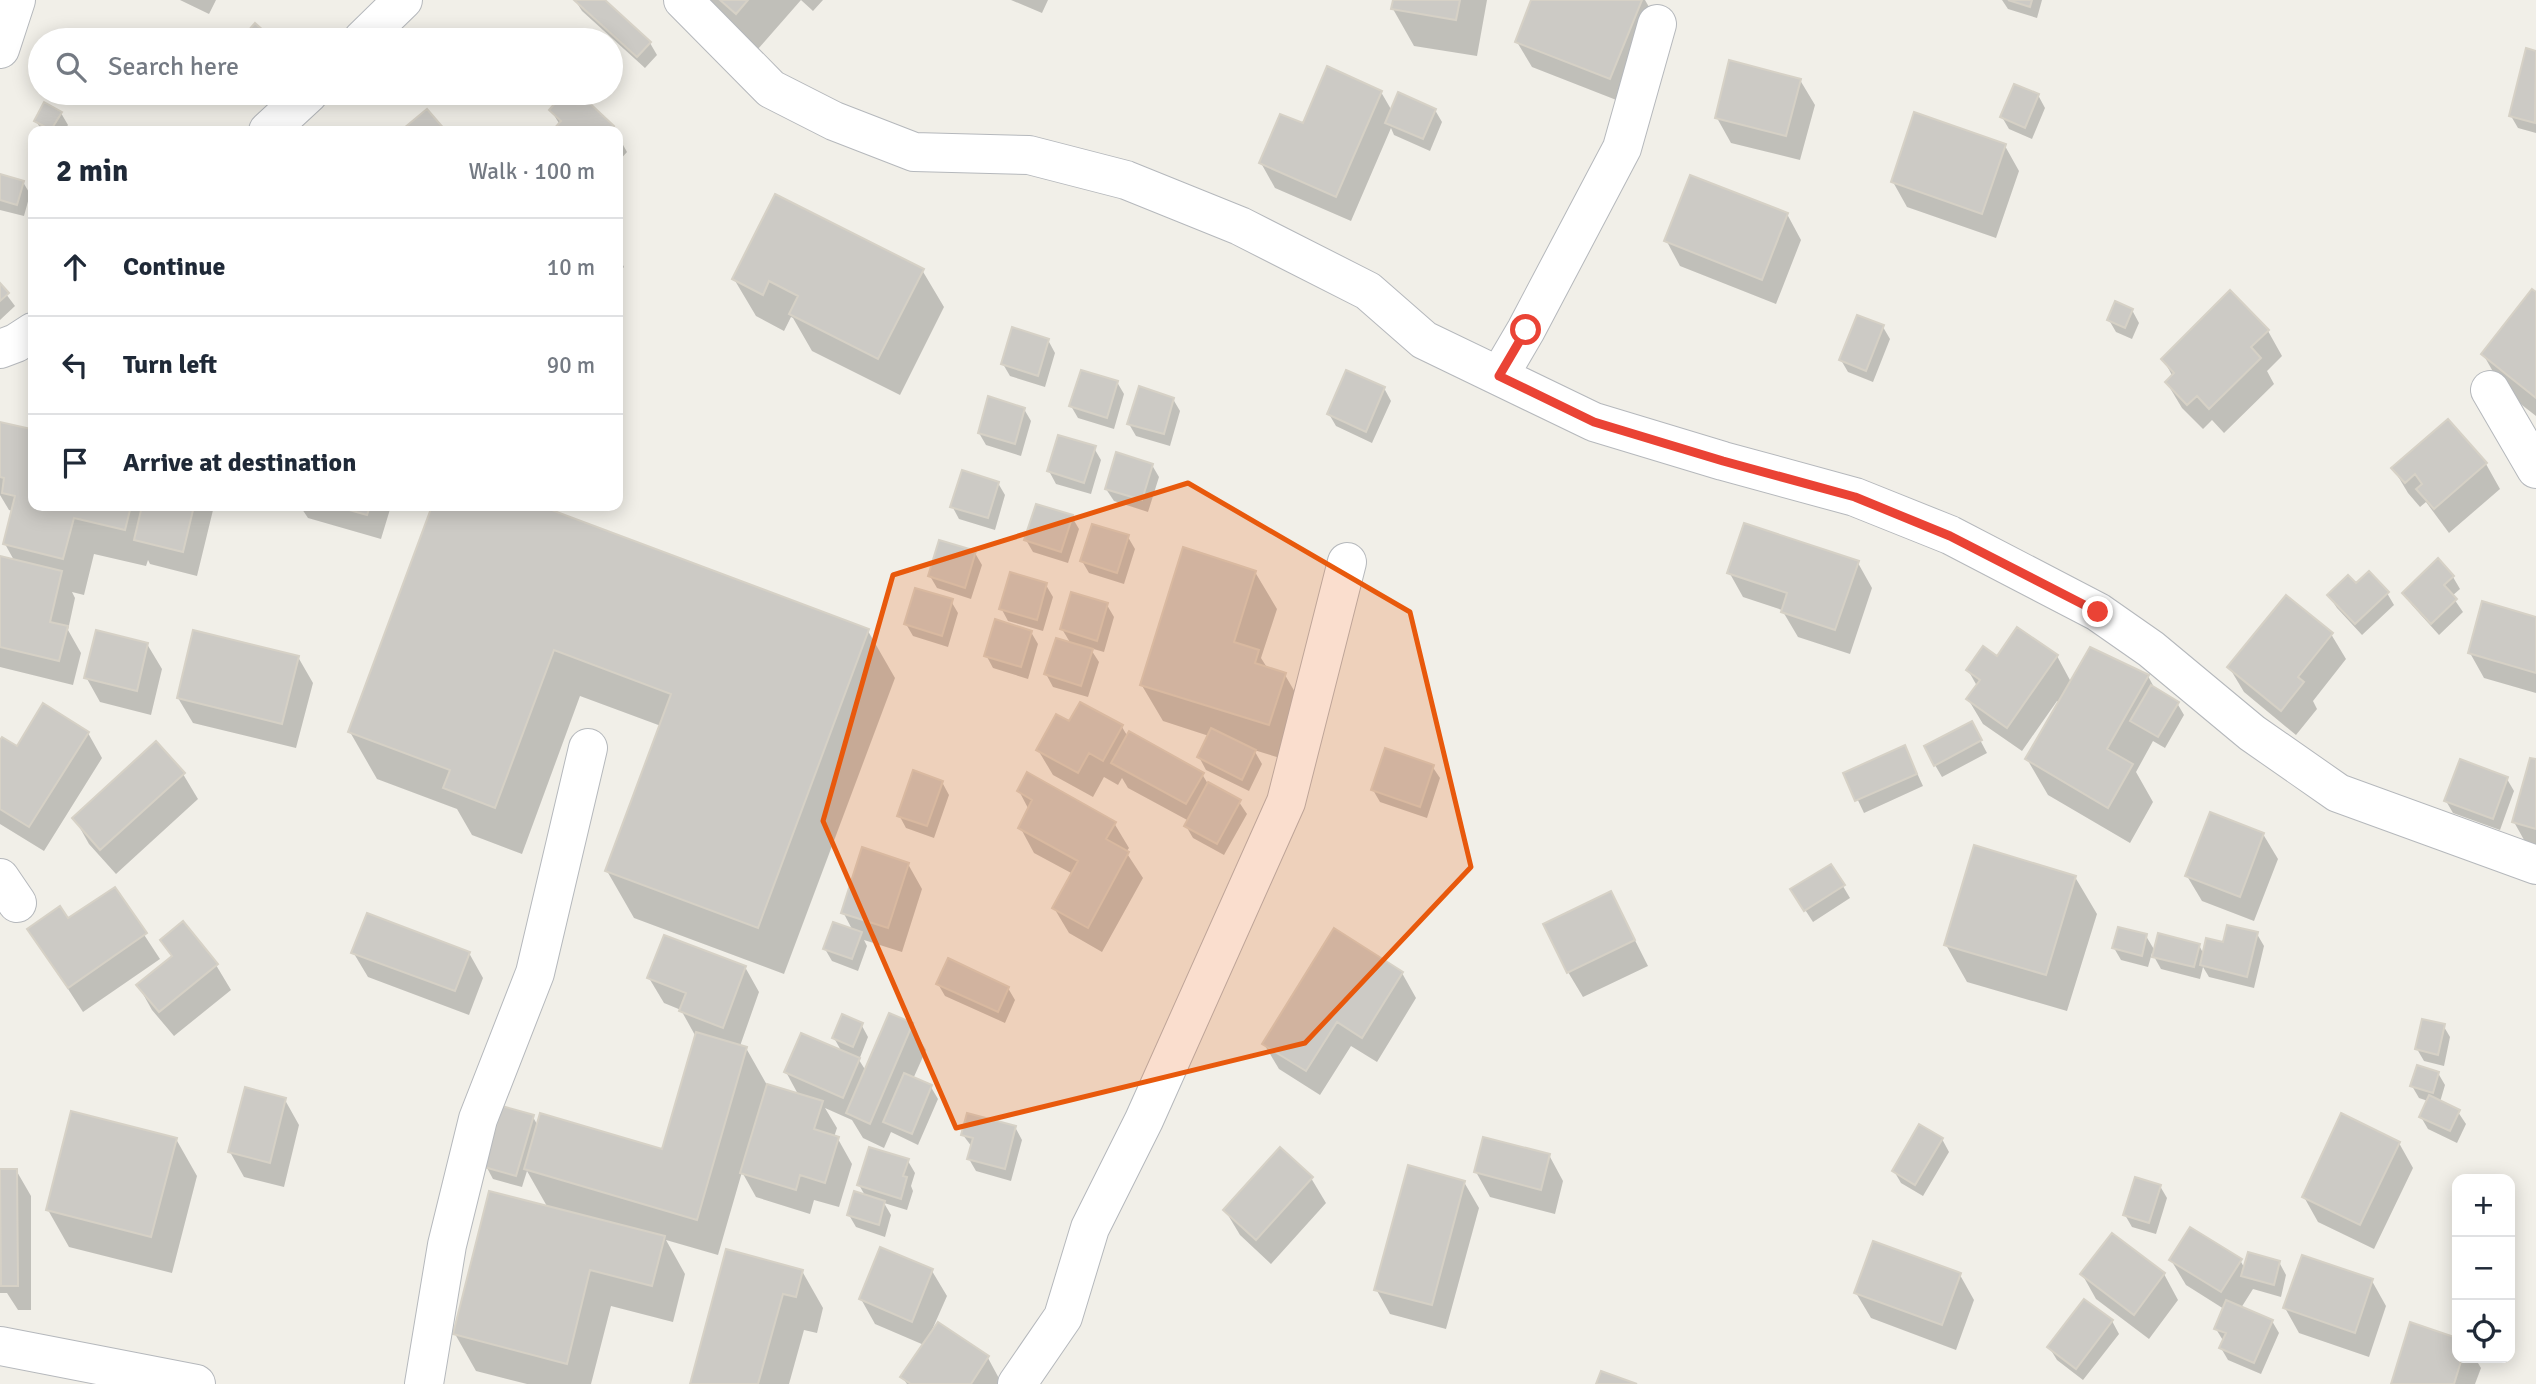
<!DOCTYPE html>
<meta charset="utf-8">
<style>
:root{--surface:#fff;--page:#f6f6f7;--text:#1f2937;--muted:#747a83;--line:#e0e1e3}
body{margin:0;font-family:Signika,sans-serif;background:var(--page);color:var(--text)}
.controls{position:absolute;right:21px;bottom:21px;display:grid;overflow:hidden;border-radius:14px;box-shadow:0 4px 18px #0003}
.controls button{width:63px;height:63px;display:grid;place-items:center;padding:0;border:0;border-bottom:2px solid var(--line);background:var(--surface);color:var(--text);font:35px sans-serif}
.stop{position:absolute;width:21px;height:21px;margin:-16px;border:5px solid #ea4335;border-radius:50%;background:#fff}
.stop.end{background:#ea4335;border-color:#fff;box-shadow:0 2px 7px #0008}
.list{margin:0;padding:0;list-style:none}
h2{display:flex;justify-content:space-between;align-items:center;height:91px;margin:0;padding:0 28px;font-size:30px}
h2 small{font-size:23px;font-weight:400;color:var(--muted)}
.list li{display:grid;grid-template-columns:46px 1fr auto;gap:21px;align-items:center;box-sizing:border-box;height:98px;padding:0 28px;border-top:2px solid var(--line)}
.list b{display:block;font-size:26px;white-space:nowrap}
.list em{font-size:23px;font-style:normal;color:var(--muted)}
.icon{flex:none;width:38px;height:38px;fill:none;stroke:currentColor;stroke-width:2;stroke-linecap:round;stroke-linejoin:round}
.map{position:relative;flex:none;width:2536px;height:1384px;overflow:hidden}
.search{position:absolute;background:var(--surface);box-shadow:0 4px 18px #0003;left:28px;top:28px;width:595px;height:77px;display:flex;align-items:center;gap:18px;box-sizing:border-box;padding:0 24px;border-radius:38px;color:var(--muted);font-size:26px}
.panel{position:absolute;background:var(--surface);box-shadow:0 4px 18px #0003;left:28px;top:126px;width:595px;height:385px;border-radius:14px}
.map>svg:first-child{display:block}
.shadow{fill:#0003}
.building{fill:#cccac5;stroke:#d6d1c6;stroke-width:2}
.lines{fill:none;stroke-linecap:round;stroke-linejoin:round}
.minor-casing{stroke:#b5b8bc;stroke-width:40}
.minor{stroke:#fff;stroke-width:38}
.route{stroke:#ea4335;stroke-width:9}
.marked{fill:#e8590c;fill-opacity:0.2;stroke:#e8590c;stroke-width:5;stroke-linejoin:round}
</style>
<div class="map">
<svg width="2536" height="1384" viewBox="0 0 2536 1384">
<rect width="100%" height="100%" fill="#f1efe8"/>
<path class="shadow" d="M180,0H216L209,14Z
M575,0H602L650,43L657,55L645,68L582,11Z
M704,0H823L813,11L801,0L758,49Z
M1011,0H1048L1042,13Z
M1394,0H1487L1477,56L1414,46L1393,9Z
M1533,0H1645L1657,21L1624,103L1532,67L1517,42Z
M2002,0H2042L2037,18L2008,9Z
M2528,50L2536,53V133L2518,128L2511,116Z
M1800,80L1815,105L1800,160L1731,143L1717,118Z
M1381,92L1392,111L1435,110L1442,122L1430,151L1394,135L1391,128L1351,221L1275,188L1261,163L1304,126Z
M2038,95L2045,108L2032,139L2009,129L2002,117Z
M577,107L613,127L615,131H554L560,125L551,110Z
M61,113L68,125L64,131H42L36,121Z
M618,136L627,152L618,162Z
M2005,146L2019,171L1996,238L1907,207L1893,182Z
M0,176L23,182L30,194L24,216L0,210Z
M1787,214L1801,240L1776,304L1680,266L1666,240Z
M618,255L624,267L618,273Z
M922,270L944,307L900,395L812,351L793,318L791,317L784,331L756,316L734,279Z
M0,286L15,306L0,320Z
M2536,295V416L2504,391L2483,354Z
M2132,310L2139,323L2132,339L2116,332L2109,320Z
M1883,327L1890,339L1873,382L1848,372L1841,360Z
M2268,331L2282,356L2267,371L2274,384L2224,433L2212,420L2203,429L2182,408L2167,383L2173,377L2163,359Z
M1048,340L1055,353L1045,387L1010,376L1003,364Z
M1117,382L1124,394L1114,429L1078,418L1071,406Z
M1384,388L1391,401L1372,443L1336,426L1329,414Z
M1173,399L1180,411L1170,446L1136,436L1129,424Z
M1024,409L1031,421L1021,456L986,445L979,433Z
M2448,421L2486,464L2500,489L2449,533L2426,502L2420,507L2408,493L2393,468Z
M0,423L32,431L33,426V506H214L197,576L150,564L148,560L146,566L94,554L84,595L72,592L75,598L68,630L81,653L73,685L0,667V563L15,562L5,544L13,511L9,510L0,495Z
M1094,448L1101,460L1091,494L1056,484L1049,471Z
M1152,465L1159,477L1148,512L1114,501L1106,489Z
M998,483L1005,495L995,530L959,519L952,506Z
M300,506H391L381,539L308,518Z
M434,506H536L868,631L895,678L784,974L634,918L607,871L661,726L580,696L522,854L472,835L457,809L377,779L350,732Z
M1072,517L1079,529L1068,563L1033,552L1026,540Z
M1128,537L1135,549L1124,584L1089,573L1082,561Z
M975,553L982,565L971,599L937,588L930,576Z
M2438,561L2453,577L2460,589L2452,596L2463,612L2439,635L2412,605L2405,593Z
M1858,563L1872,588L1850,654L1798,637L1782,610L1743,597L1729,572Z
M1255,572L1277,609L1261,658L1268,669L1285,675L1306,711L1290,761L1254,750L1262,764L1249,791L1206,770L1199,757L1209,736L1163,721L1141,684Z
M1046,585L1053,597L1043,631L1008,621L1001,608Z
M2356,585L2387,593L2394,605L2362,635L2337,608L2329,596Z
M951,601L958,613L948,647L913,636L906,624Z
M1107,605L1114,617L1104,652L1090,648L1099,662L1088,697L1053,687L1046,674L1071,644L1062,629Z
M2536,619V693L2484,678L2470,653Z
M1031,632L1038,644L1028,679L993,668L986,655Z
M2331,634L2346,659L2313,701L2317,709L2296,735L2244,692L2229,667Z
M147,644L162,669L151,715L100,702L86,677Z
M2057,656L2071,682L2148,676L2156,691L2177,703L2184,715L2165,748L2153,741L2136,772L2153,802L2130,843L2048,795L2027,759L2060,702L2057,701L2022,751L1983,724L1968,699L1977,686L1968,670L1997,658Z
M298,657L313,683L296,748L193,723L178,698Z
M1070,723L1122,727L1128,737L1202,774L1208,784L1239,802L1247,814L1224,855L1193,838L1186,826L1189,821L1128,788L1122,778L1118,785L1104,777L1093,797L1053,775L1038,750Z
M1971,723L1987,753L1942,777L1935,765Z
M88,733L102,758L44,851L0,824V743L17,748Z
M1911,760L1923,786L1864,813L1845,773Z
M2536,761V849L2528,847L2514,822Z
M1432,766L1440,778L1427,818L1380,802L1373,790Z
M183,774L198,799L116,874L89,844L75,819Z
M2507,779L2514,791L2500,830L2453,813L2446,801Z
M942,782L949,795L934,838L906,828L899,815Z
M1019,791L1114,823L1129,848L1126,852L1143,878L1102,952L1069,933L1054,908L1073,874L1034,853L1020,827L1029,810Z
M2263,834L2278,859L2254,921L2202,901L2187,876Z
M908,864L922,889L902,952L864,940L867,946L858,971L832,961L825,949L853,931L843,912Z
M1831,866L1850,898L1813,922L1800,902Z
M2075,877L2097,914L2067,1011L1967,982L1946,945Z
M114,889L160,959L83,1012L29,929L68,921Z
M1611,893L1648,966L1583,997L1568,972Z
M2257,934L2264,946L2254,988L2209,977L2203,967L2200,979L2161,969L2152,953L2148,967L2121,960L2114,948L2146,936L2155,951L2199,945L2204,955L2224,945Z
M162,940L216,965L231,990L174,1036L152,1010L138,985L172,957Z
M353,952L469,953L483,978L469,1015L368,977Z
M745,967L759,992L740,1046L746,1048L767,1085L799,1096L786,1072L842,1052L834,1038L861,1024L868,1037L859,1060L866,1071L911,1025L926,1050L913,1079L931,1087L938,1099L918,1145L891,1132L884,1148L863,1138L852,1120L825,1108L837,1128L834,1137L838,1139L852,1164L839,1207L814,1200L810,1214L756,1197L742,1172L718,1255L666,1240L685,1274L673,1322L611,1306L591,1384H527L476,1371L455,1334L548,1208L527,1171L522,1187L493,1179L486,1166L533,1117L538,1126L663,1151L696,1037L681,1010L664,1003L649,978Z
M1402,973L1416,998L1377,1062L1351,1046L1320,1095L1279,1069L1264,1044Z
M938,984L1008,988L1015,1000L1005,1023L945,996Z
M2443,1025L2450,1037L2444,1066L2424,1061L2417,1049Z
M2438,1073L2445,1085L2440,1102L2458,1112L2466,1124L2457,1143L2428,1129L2421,1117L2428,1101L2419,1098L2412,1086Z
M285,1100L299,1125L284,1187L244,1177L230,1152Z
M1015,1127L1022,1140L1011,1181L976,1171L969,1159L972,1147L963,1135Z
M176,1139L197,1176L172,1273L69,1247L48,1210Z
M1942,1139L1949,1152L1923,1196L1901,1183L1894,1171Z
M2399,1143L2413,1168L2374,1249L2318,1222L2304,1197Z
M1549,1155L1563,1181L1555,1214L1490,1197L1476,1172Z
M908,1161L915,1173L911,1186L913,1191L907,1210L884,1203L891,1215L885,1237L856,1227L849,1215L866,1197L859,1185Z
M16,1170L31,1196V1310H18L7,1293H0V1171Z
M1311,1178L1326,1203L1271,1264L1240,1235L1225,1210Z
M1464,1182L1479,1208L1446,1329L1390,1314L1376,1289Z
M2160,1186L2167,1198L2156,1234L2132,1227L2125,1215Z
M2112,1235L2164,1274L2178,1300L2149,1339L2096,1299L2082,1274Z
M2171,1260H2240L2245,1269L2279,1262L2286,1275L2281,1297L2253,1289L2241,1308L2272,1321L2279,1333L2261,1374L2228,1360L2221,1348L2224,1342L2216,1329L2224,1309L2186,1285Z
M802,1271L823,1308L817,1333L804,1330L789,1384H692Z
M932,1271L947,1296L932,1330L939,1324L988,1358L1002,1384H907L902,1377L924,1345L875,1324L861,1299Z
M1960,1275L1974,1300L1956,1350L1871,1318L1856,1293Z
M2372,1281L2386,1306L2369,1357L2299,1333L2285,1308Z
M2112,1321L2119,1334L2083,1380L2057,1360L2049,1347Z
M2411,1324L2457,1340V1358H2475L2481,1368L2475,1384H2392Z"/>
<path class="building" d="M574,0H605L651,42L637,57Z
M720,0H748L736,14Z
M1393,0H1460L1456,20L1391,9Z
M1531,0H1642L1610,79L1515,42Z
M2008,0H2032L2030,7Z
M255,23L274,40H240Z
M2526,48L2536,51L2535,123L2509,116Z
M1729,60L1801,79L1786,136L1715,118Z
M1327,66L1382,91L1336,197L1259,163L1280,114L1303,123Z
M2014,84L2039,94L2025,128L2000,117Z
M1398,92L1436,109L1423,139L1385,123Z
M564,93L577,104L583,97L614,126L609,131H552L561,121L549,110Z
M44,102L62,112L51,130L34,121Z
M427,109L446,131H407L404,128Z
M1914,112L2006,144L1982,214L1891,182Z
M0,174L24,181L17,205L0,200Z
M1690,175L1788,213L1762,280L1664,241Z
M775,194L924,269L878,359L789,314L798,296L769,281L763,295L732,279Z
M0,283L9,293L0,301Z
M2532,289L2536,292V398L2481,354Z
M2230,290L2269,330L2251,347L2261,358L2209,409L2197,396L2187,405L2165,382L2174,373L2161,359Z
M2115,301L2133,309L2125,328L2107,320Z
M1857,315L1884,325L1866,371L1839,360Z
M1012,327L1049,339L1038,376L1001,364Z
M1081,370L1118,381L1107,418L1069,406Z
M1346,370L1385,387L1366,432L1327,414Z
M1139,386L1174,398L1164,434L1127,424Z
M988,396L1025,408L1015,444L978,433Z
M33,419V506H131L125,530L74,518L63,559L3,544L15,496L2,493L4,478L0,477V422L31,429Z
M2448,419L2487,463L2434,509L2416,489L2422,484L2415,474L2405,483L2391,468Z
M1058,435L1096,446L1084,483L1047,471Z
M1116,452L1153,464L1142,500L1105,489Z
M962,470L999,482L988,518L950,507Z
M1036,504L1073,515L1061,552L1024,540Z
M142,506H194L183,552L134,540Z
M335,506H370L367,515Z
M432,506H541L869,629L758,928L605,871L671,694L554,650L495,808L443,788L450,770L348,732Z
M1744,523L1859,561L1835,630L1781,612L1787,593L1727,573Z
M1092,524L1129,535L1117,573L1080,561Z
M939,540L976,551L965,588L928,576Z
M1183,547L1256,571L1234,642L1259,650L1255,663L1286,673L1269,725L1140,685Z
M0,556L62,571L50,622L68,626L59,661L0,647Z
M2438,558L2454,576L2444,585L2457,599L2431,624L2402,593Z
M2369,571L2389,592L2355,624L2327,595L2348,575L2356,583Z
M1010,572L1047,583L1037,620L999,609Z
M915,588L953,599L942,636L904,624Z
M1071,592L1108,603L1097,641L1060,629Z
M2286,595L2333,633L2298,677L2304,682L2281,711L2227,667Z
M2482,601L2536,617V673L2468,653Z
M995,619L1032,631L1021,667L984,656Z
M2017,627L2058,655L2007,728L1966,699L1980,680L1966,670L1983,646L1997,656Z
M96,630L148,643L137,691L84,678Z
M193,630L299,656L282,724L177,698Z
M1056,638L1093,649L1081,686L1044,674Z
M2090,647L2149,675L2107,749L2133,764L2108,808L2025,759Z
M2151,685L2179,702L2158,737L2130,721Z
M1080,702L1123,725L1103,761L1089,753L1078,773L1036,750L1056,714L1069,721Z
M43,703L89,732L29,827L0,809V740L2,737L17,746Z
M1972,721L1982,740L1934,766L1924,746Z
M1211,728L1256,750L1242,780L1197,757Z
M1129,731L1204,773L1186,804L1111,763Z
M156,741L185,773L100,850L72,818Z
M1905,745L1917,774L1855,801L1843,773Z
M1385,748L1434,765L1420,807L1371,790Z
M2530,758L2536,759V829L2512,822Z
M2460,759L2508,777L2493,819L2444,801Z
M913,770L943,781L927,826L897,816Z
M1027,772L1116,822L1106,839L1129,852L1088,928L1052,908L1078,861L1018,828L1032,800L1017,791Z
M1208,782L1241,800L1217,844L1184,826Z
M2210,812L2264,833L2240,897L2185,876Z
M1974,845L2076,876L2046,975L1944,945Z
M862,847L909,863L888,928L841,913Z
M1831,864L1845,885L1804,911L1790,889Z
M115,887L147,933L68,988L27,929L60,906L68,918Z
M1611,891L1635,940L1567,973L1543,924Z
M367,913L470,952L455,991L351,953Z
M183,921L218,964L159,1012L136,985L172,956L160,940Z
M833,922L862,932L852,959L823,949Z
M2227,925L2258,932L2247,977L2200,965L2206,938L2223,942Z
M2118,927L2147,934L2142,956L2112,948Z
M1334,928L1403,972L1362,1038L1337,1022L1306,1071L1262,1044Z
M2158,933L2200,944L2194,967L2152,957Z
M664,935L746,966L723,1028L679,1011L686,993L647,978Z
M948,958L1009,987L998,1012L936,984Z
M889,1013L913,1023L870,1124L846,1113Z
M842,1014L863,1023L853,1047L832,1038Z
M2422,1019L2445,1024L2438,1055L2415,1049Z
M696,1032L747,1047L697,1220L524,1169L540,1113L662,1149Z
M801,1033L860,1058L843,1098L784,1072Z
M2417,1065L2439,1072L2433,1093L2410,1086Z
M904,1073L932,1085L912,1134L883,1122Z
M767,1084L823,1101L814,1129L839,1137L825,1183L800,1175L796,1190L740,1173Z
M245,1087L286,1098L270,1163L228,1152Z
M2429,1095L2460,1110L2450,1131L2419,1117Z
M502,1106L534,1115L516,1176L484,1167Z
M71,1111L177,1138L151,1237L46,1210Z
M967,1113L1016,1126L1005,1169L967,1159L973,1138L961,1135Z
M2341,1113L2400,1142L2360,1225L2302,1197Z
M1919,1124L1943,1138L1915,1185L1892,1171Z
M1483,1137L1550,1154L1541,1190L1474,1172Z
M869,1147L909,1159L903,1176L907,1177L901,1199L857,1185Z
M1280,1147L1313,1177L1256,1240L1223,1210Z
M1408,1165L1465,1181L1432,1305L1374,1290Z
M0,1169H17L18,1286H1Z
M2135,1177L2161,1185L2149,1223L2123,1215Z
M489,1191L665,1236L652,1286L590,1270L567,1364L453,1334Z
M854,1191L885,1201L879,1225L847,1215Z
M2190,1227L2242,1259L2221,1292L2169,1260Z
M2112,1233L2165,1273L2134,1315L2080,1274Z
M1873,1241L1961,1273L1942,1325L1854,1293Z
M880,1247L933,1269L912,1322L859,1299Z
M726,1249L803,1270L796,1297L783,1294L758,1384H690Z
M2248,1252L2280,1261L2274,1285L2241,1276Z
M2302,1255L2373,1279L2355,1333L2283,1308Z
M2084,1299L2113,1320L2076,1369L2047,1347Z
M2226,1300L2273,1320L2254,1363L2219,1348L2226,1333L2214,1329Z
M938,1322L989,1356L971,1384H911L900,1377Z
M2410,1322L2457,1338V1358H2462L2454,1384H2391Z
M1601,1371L1637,1384H1596Z"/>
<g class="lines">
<g class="minor-casing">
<path id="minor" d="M683,0L771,89L834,121L914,152L1029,155L1126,180L1240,226L1368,291L1424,340L1594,422L1723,461L1855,497L1950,535L2098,612L2151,649L2252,733L2338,793L2536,865
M362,40L403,0
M0,49L16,0
M268,131L309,93
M0,349L16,343L33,332
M1499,376L1526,330L1622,148L1657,24
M2490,390L2536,469
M0,878L17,903
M0,1346L196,1384
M424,1384L447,1245L478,1119L535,973L588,748
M1017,1384L1063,1317L1090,1228L1144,1120L1286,802L1347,562"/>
</g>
<use href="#minor" class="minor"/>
</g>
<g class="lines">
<path class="route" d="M1526,330L1499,376L1594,422L1723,461L1855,497L1950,536L2098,612"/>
</g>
<path class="marked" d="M1188,483L1410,612L1471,867L1305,1043L956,1128L823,821L893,575Z"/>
</svg>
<div class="controls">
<button>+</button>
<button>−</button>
<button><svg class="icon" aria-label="locate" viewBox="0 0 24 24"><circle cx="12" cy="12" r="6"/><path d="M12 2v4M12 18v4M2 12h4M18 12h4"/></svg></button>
</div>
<div class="stop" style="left:1526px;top:330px"></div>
<div class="stop end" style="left:2098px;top:612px"></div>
<div class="search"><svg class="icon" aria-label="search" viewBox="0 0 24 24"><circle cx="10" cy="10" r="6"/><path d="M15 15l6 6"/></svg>Search here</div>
<section class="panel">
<h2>2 min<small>Walk · 100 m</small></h2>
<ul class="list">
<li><svg class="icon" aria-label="ahead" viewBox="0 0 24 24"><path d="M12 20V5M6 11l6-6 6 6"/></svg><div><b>Continue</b></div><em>10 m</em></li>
<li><svg class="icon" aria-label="left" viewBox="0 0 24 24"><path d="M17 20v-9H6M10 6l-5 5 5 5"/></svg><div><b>Turn left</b></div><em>90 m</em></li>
<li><svg class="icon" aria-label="arrive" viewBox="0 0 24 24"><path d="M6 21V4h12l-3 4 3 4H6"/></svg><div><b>Arrive at destination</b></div></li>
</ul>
</section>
</div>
